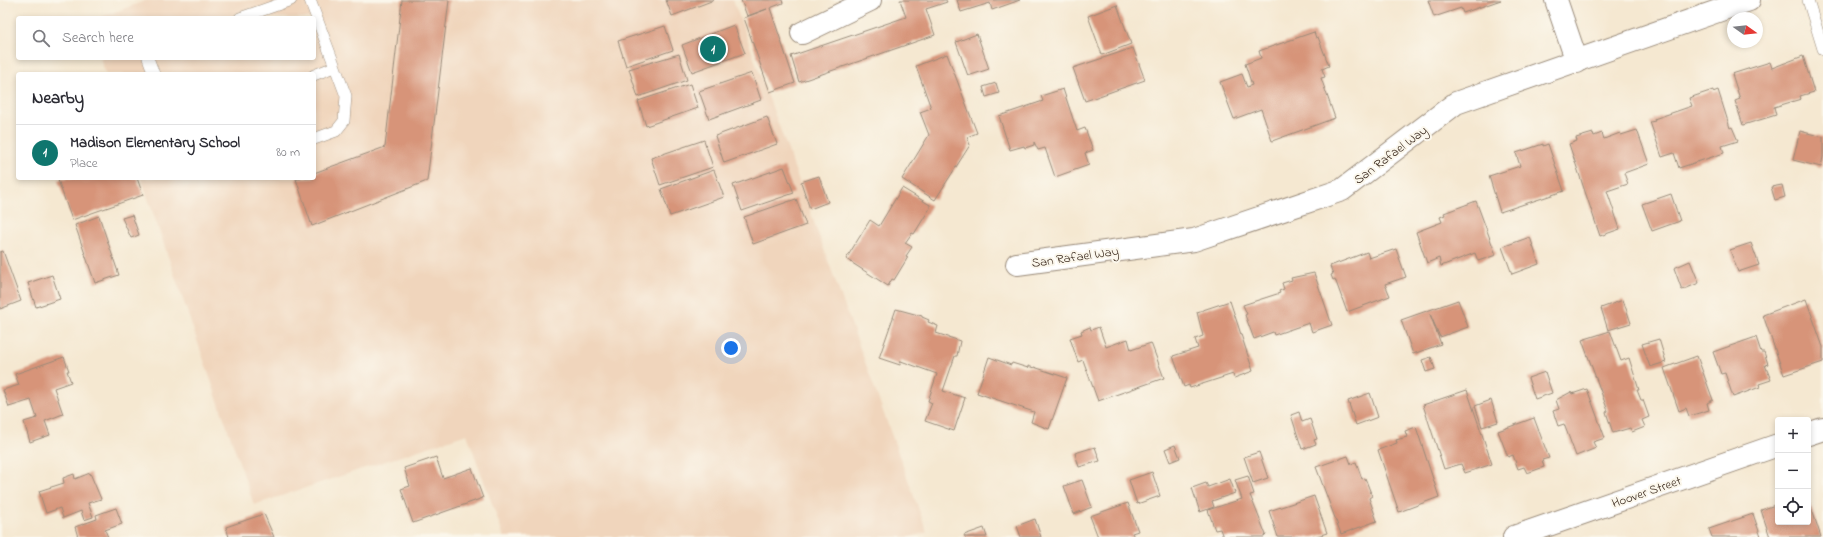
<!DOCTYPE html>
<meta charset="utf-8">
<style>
:root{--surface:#fff;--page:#f7f7f7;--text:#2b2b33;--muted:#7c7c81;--line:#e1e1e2;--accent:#0f766e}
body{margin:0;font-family:"Indie Flower",sans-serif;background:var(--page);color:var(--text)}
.controls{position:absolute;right:12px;bottom:12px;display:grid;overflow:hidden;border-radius:4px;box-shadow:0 2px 6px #0003}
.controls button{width:36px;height:36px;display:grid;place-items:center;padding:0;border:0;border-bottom:1px solid var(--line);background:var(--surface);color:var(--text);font:20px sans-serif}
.compass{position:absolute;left:1727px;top:12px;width:36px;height:36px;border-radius:50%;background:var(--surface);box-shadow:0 2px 6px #0003;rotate:105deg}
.you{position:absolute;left:731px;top:348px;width:14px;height:14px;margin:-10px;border:3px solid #fff;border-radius:50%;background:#1a73e8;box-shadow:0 0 0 6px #1a73e833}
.badge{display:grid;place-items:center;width:26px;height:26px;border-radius:50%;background:var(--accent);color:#fff;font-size:13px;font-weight:700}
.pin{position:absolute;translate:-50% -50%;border:2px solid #fff;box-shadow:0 1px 4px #0006}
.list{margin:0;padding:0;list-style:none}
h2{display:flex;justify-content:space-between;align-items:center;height:52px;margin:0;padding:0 16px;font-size:17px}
h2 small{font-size:13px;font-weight:400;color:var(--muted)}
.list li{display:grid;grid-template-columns:26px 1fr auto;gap:12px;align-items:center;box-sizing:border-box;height:56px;padding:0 16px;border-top:1px solid var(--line)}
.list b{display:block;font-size:15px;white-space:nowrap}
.list p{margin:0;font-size:13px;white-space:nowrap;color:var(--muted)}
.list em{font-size:13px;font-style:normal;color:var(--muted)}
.icon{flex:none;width:22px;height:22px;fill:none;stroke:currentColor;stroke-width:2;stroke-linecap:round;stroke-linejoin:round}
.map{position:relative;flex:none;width:1823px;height:537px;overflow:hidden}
.search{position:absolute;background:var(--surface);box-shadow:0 2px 6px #0003;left:16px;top:16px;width:300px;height:44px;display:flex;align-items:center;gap:10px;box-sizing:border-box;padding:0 14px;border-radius:4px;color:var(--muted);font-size:15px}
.panel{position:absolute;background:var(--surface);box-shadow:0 2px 6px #0003;left:16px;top:72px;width:300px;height:108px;border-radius:4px}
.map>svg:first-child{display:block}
.built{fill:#f0d5bc}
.building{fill:#d79479}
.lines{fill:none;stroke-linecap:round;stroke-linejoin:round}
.lane-casing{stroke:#988978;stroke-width:12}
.street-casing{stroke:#988978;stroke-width:24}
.lane{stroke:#fff;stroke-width:11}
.street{stroke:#fff;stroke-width:22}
.labels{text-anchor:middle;stroke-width:4;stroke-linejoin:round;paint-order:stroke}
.street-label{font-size:13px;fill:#3b2a1e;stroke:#fbf7ec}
</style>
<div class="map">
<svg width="1823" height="537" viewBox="0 0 1823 537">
<rect width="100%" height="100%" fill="#fbf7ec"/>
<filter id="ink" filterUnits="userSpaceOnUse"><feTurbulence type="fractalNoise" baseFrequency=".025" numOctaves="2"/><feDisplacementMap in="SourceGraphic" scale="8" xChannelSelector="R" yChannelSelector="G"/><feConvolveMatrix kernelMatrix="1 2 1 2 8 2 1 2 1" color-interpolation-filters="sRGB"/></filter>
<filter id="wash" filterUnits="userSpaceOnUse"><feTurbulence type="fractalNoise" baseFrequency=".012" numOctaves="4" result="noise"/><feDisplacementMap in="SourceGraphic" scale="16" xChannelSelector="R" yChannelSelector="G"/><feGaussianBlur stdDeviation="0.9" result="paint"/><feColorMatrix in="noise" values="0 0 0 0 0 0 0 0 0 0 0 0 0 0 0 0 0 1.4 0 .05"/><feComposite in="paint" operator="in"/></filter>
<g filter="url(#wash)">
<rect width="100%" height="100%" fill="#f5e8d1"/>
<path class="built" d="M147,0H733L927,532L911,537H504L467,434L254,505L141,178H314V74H106L100,58H314V18H99Z"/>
<g id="blocks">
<path class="building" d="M402,0H449L427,181L312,226L296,179L314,178V173L385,147Z
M666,0H714L672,16Z
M741,0H782L783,3L770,8L795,83L770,92L744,18L767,9L747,16Z
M900,0H946L947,2L926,9L935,35L799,82L791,56L906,17Z
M957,0H1020L992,10L990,3L961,12Z
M1428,0H1501L1463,13L1461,8L1434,17Z
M1117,5L1131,44L1102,55L1088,16Z
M734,25L745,53L692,72L682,45Z
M665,26L673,50L626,66L618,41Z
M1314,32L1316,38L1318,37L1329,66L1322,69L1325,77L1321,78L1335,118L1272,141L1261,109L1234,119L1220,82L1242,74L1247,87L1252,85L1245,64L1261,58L1259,51Z
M977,34L989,69L968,76L956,42Z
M1133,48L1145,80L1085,101L1073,68Z
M679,54L687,80L638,97L629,69Z
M947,54L977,133L967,137L970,145L935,200L902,179L929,135L920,112L931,108L916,66Z
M1803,56L1814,92L1800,96L1801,99L1774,107L1776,115L1743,125L1735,101L1740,99L1732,74L1770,62L1772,68Z
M752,73L761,100L709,119L699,91Z
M996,83L999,93L986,97L983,87Z
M690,84L698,108L646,126L638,101Z
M1063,89L1077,131L1085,128L1093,150L1085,153L1089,165L1055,177L1045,148L1038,150L1034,142V145L1025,148L1024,146L1010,150L999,116L1043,101L1041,96Z
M1713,90V92L1718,90L1730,128L1732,127L1738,141L1722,146L1724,153L1679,168L1674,153L1662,157L1650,122L1655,121L1654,119L1692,106L1689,98Z
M767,117L777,144L724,163L715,136Z
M1637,130L1649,164L1624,173L1628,184L1607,191L1620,229L1600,236L1569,144L1577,141L1576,138L1593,133L1594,136L1602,133L1604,139L1620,133L1621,135Z
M1800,131L1823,137V157L1821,167L1793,160Z
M704,140L713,167L660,185L651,158Z
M1543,144V146L1548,144L1564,191L1500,212L1489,176L1520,166L1516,153Z
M784,167L794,193L742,211L733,185Z
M714,170L724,197L670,216L661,189Z
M819,176L828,202L810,209L801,182Z
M63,178H137L143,195L72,220L58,180Z
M1782,185L1785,197L1775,200L1771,187Z
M902,188L930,205V208L914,234L912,233L905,243L912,247L906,256L908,257L894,280L892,279L888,286L846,259L870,220L879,226Z
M1671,194L1680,221L1652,231L1642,204Z
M796,199L806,225L753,244L744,217Z
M1476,201L1496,255L1478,261L1475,253L1441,266L1439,258L1427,263L1416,232L1442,222L1440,217L1445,215L1444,213Z
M132,215L139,235L131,238L122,218Z
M99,216L119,275L95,283L75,225Z
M1530,237L1539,264L1512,274L1502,247Z
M1751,243L1759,265L1738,272L1730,250Z
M1396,249L1406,277L1385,284L1390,296L1347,312L1335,279L1333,280L1331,275L1333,274L1330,266L1367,252L1369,258Z
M3,251L21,301L0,309V252Z
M1690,261L1699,283L1682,290L1674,268Z
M1314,273L1332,325L1312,332L1309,323L1274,335L1273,332L1254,339L1245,315L1247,314L1243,305L1280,293L1279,291L1284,289L1282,283L1292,280L1291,278Z
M52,275L60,299L36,307L28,283Z
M1806,299L1823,347V362L1784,375L1763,315Z
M1458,300L1468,327L1440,337L1430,314L1441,344L1413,354L1401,320Z
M1623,300L1631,323L1608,330L1601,308Z
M1230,301L1253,371L1234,378L1233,374L1190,388L1189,385L1184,387L1173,356L1198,348L1195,339L1203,336L1197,312Z
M896,309L922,316V317L929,320L928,322L938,326L936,333L960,341L957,356H955L943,391L965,398L954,431L925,421L932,403L928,401L937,374L901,361L900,365L879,358Z
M1090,327L1091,330L1099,327L1106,347L1128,339L1131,350L1151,343L1164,378L1098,401L1083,360L1078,362L1070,338L1082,334L1081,331Z
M1610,331L1621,361L1629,358L1639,390H1637L1641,400H1643L1649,417L1642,420L1645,427L1632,432L1630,428L1613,433L1606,412L1608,411L1582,340Z
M1756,337L1761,352H1764L1768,364L1765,365L1771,380L1759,384L1760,387L1733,397L1725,373L1721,374L1713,352Z
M1659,339L1666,362L1650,367L1642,344Z
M1697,356L1713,400L1707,403L1709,410L1689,416L1686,408L1679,411L1664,368Z
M64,357L69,371H67L71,382L54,388L63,414L45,421L50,435L30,442L24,422L37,418L31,400L9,407L3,390L19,385L15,374Z
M989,357L1011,365L1012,363L1028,368V366L1034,368V367L1067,378L1049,429L1031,422L1034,412L977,393Z
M1431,357L1435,369L1426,372L1422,360Z
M1545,372L1552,393L1535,399L1528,378Z
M1587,389L1605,438L1593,442L1596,448L1576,456L1564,424L1558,426L1553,411L1559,409L1556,400L1571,392L1572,394Z
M1467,390L1492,464L1465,473L1461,464L1444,469L1423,405Z
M1370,393L1378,417L1356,425L1348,401Z
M1491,400L1498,422L1482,427L1475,406Z
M1299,412L1302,422L1310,419L1317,439L1314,440L1316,444L1302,449L1291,415Z
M1534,418L1549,458L1542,460L1544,467L1527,473L1524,467L1518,469L1513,455L1508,457L1498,431Z
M1416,427L1439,497L1399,512L1378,450L1397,443L1396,440L1407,437L1405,431Z
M1175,445L1180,458L1170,462L1165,449Z
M1095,447L1100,461L1079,467L1075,453Z
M1259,452L1268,478L1253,483L1244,457Z
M1348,456L1351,464L1356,462L1362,479L1365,478L1372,496L1369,498L1377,521L1341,534L1316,467Z
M436,457L443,478L472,468L483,498L413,523L401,489L410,486L404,468Z
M1152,472L1160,496L1137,504L1129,480Z
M90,473L101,499L88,503L93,517L84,520L81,511L63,518L60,508L46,513L39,491L64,483L63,478L74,474L75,479Z
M1248,476L1254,494L1250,495L1266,535L1264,537H1223L1220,529L1215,530L1208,510L1242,499L1235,480Z
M1230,479L1235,493L1212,501L1214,507L1200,512L1192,488L1206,483L1208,487Z
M1082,480L1092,507L1074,514L1064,486Z
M1314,496L1327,533L1314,537H1278L1269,511Z
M1808,498L1821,537H1770L1761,510L1778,504V522H1808Z
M1128,503L1138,531L1132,533L1134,537H1098L1090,516Z
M116,508L122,524L105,530L108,537H78L75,527L97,519L96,515Z
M264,514L274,537H229L226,527Z
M1753,514L1761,537H1712L1709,529Z
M1035,519L1041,537H1021L1017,526Z
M984,528L987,537H965L964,535Z"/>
</g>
</g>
<g filter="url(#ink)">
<use href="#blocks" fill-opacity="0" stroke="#988978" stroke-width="1"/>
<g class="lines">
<g class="lane-casing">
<path id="lane" d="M310,0L346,96L344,121L336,131L314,139
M1808,0L1823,49
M240,18L291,0
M148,58L154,74
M314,75L334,67"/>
</g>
<g class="street-casing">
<path id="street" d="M1556,0L1577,62
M802,33L870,0
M1017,264L1194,240L1342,190L1456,103L1749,0
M1808,434L1823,429
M1514,537L1778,445"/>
</g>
<use href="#lane" class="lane"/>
<use href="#street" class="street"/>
</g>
</g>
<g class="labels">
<g class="street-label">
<text transform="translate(1390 154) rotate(-37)" y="5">San Rafael Way</text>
<text transform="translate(1075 256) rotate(-8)" y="5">San Rafael Way</text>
<text transform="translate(1646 491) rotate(-19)" y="5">Hoover Street</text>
</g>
</g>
</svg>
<div class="controls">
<button>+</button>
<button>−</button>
<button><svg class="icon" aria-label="locate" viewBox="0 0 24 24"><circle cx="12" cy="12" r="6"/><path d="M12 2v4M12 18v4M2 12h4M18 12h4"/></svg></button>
</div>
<svg class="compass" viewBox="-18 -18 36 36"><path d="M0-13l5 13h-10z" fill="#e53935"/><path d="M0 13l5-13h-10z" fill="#7c7c81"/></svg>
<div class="you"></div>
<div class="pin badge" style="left:713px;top:49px">1</div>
<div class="search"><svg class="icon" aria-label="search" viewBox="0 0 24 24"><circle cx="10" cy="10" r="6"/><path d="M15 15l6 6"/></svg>Search here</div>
<section class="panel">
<h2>Nearby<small></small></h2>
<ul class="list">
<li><span class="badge">1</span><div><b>Madison Elementary School</b><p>Place</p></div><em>80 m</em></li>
</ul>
</section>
</div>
